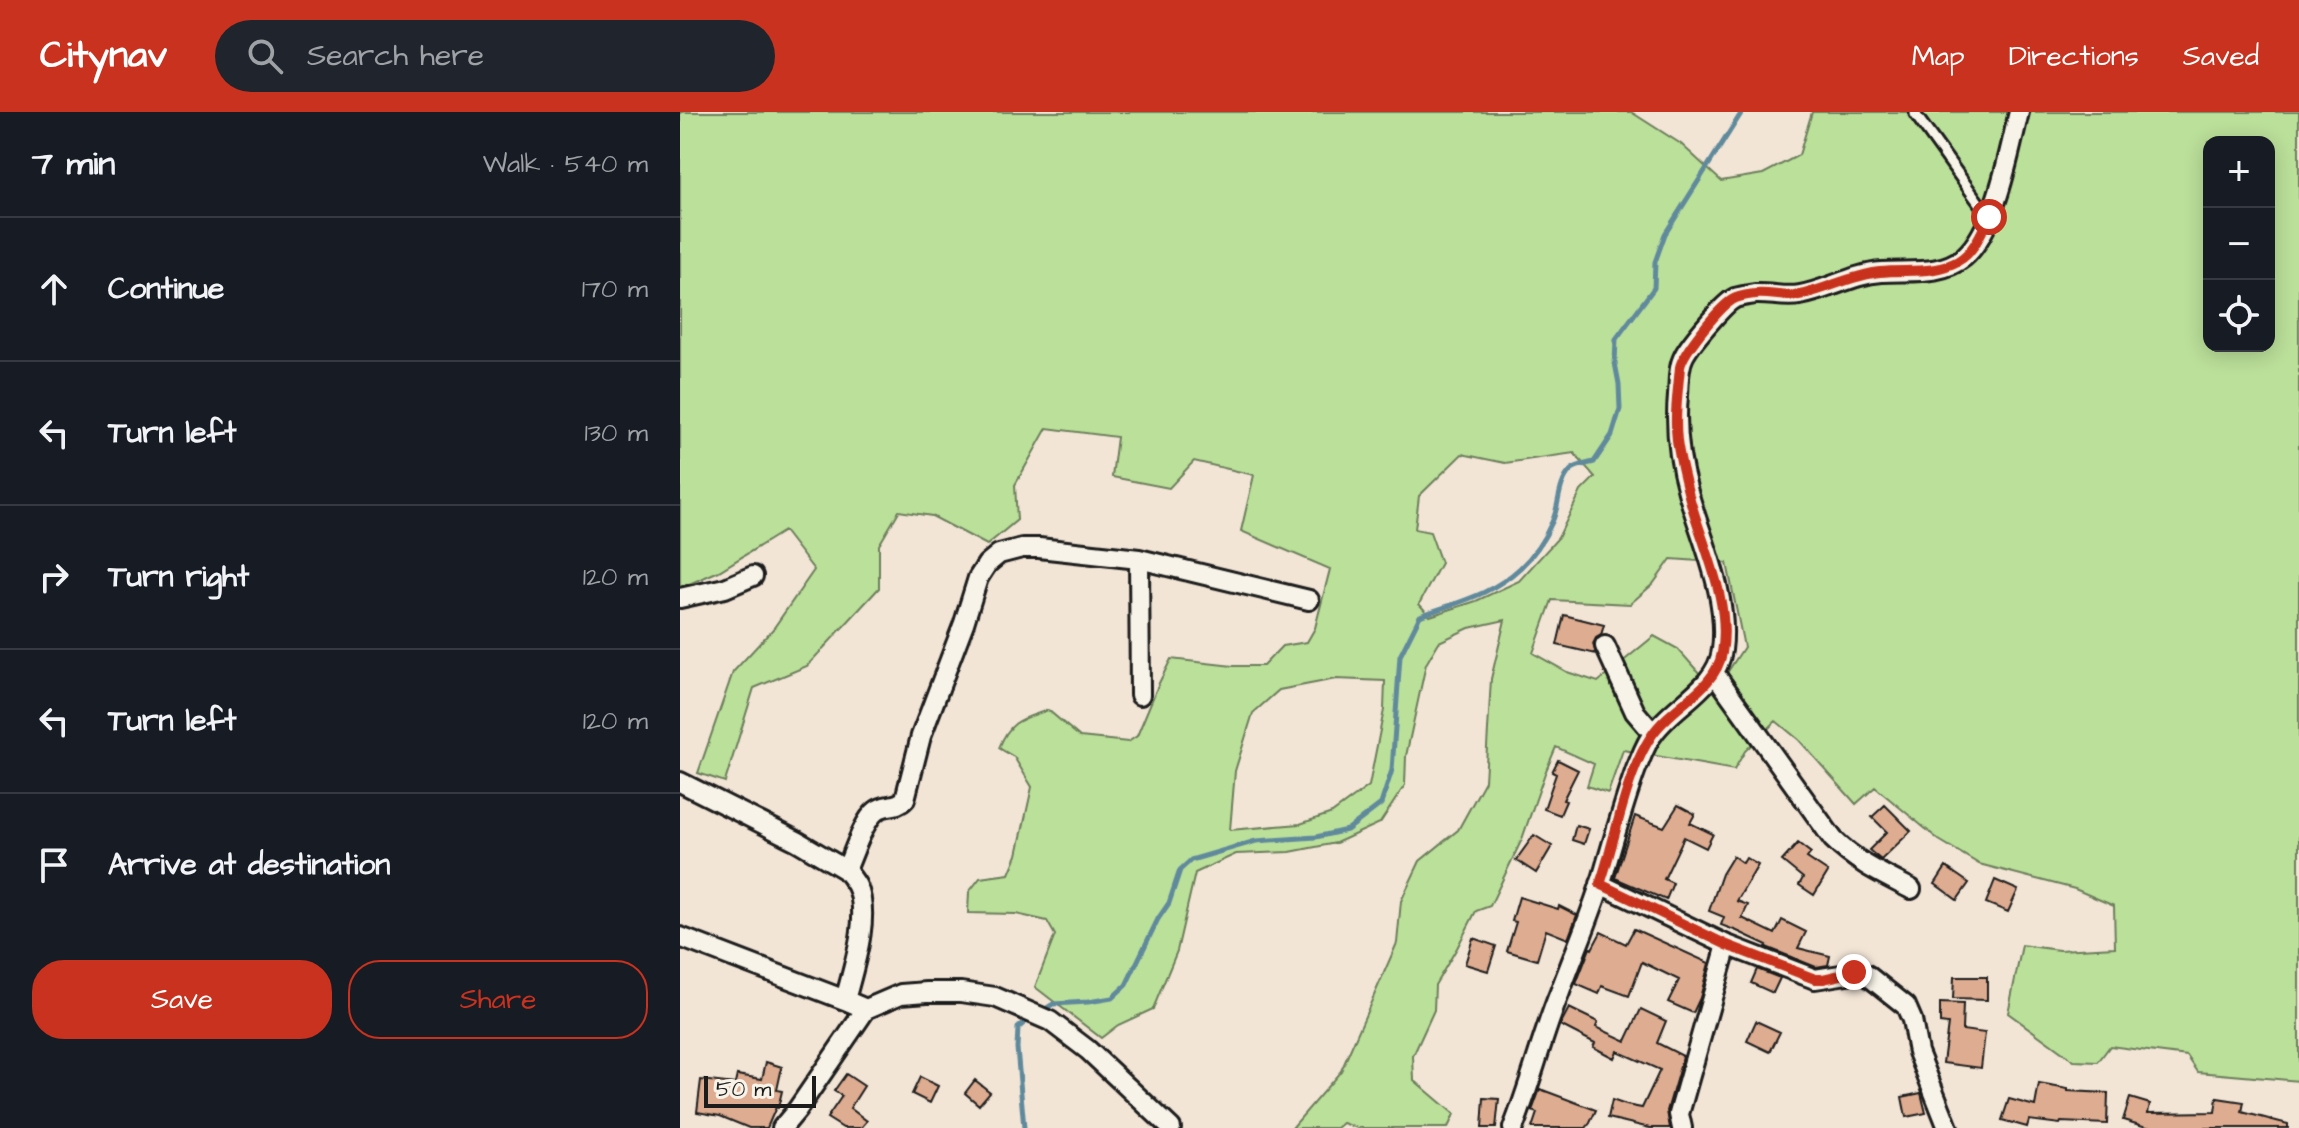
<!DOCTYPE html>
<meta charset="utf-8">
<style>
:root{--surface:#171b24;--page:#20242c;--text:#f1f3f6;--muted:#9ea1a6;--line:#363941;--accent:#c8321e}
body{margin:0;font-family:"Architects Daughter",sans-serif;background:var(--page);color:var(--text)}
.controls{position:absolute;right:24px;top:24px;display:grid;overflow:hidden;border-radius:16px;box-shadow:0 4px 20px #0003}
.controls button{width:72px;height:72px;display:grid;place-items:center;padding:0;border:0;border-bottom:2px solid var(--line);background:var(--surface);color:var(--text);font:40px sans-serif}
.scale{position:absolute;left:24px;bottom:20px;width:112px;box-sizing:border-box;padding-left:8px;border:4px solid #1c1c1c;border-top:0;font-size:22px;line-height:28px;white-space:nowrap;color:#1c1c1c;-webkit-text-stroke:6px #f7f3e8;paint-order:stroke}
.stop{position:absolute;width:24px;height:24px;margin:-18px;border:6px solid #c8321e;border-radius:50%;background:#fff}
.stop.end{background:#c8321e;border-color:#fff;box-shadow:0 2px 8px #0008}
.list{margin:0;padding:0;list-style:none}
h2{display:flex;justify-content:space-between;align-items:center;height:104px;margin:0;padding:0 32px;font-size:34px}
h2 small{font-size:26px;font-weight:400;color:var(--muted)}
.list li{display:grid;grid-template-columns:52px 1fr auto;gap:24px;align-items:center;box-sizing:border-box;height:144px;padding:0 32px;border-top:2px solid var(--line)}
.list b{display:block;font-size:30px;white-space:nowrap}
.list em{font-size:26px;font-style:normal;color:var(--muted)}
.actions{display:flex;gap:16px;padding:24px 32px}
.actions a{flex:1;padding:18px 0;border:2px solid var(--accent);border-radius:32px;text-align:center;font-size:28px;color:var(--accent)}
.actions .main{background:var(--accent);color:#fff}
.icon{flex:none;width:44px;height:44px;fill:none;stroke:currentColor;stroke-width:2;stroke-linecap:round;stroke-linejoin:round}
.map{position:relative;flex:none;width:1619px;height:1016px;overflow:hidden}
header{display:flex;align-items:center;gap:48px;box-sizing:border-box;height:112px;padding:0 40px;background:var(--accent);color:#fff}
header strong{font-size:38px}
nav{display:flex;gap:44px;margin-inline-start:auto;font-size:28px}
.search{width:560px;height:72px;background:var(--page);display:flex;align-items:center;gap:20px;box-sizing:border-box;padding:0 28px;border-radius:44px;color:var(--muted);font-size:30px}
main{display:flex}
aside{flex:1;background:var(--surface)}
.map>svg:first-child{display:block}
.green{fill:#bbe09a;stroke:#6c7e5b;stroke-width:2;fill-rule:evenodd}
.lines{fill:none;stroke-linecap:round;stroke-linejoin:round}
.stream{stroke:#618a9c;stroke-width:5}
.building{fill:#deac90;stroke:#1c1c1c;stroke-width:2}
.service-casing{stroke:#1c1c1c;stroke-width:15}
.minor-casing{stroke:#1c1c1c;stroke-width:24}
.service{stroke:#f7f3e8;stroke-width:9}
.minor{stroke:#f7f3e8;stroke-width:18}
.route{stroke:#c8321e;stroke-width:10}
</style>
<header>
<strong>Citynav</strong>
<div class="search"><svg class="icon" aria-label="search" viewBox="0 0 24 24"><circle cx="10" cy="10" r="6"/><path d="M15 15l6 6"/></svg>Search here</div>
<nav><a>Map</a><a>Directions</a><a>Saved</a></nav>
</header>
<main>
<aside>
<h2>7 min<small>Walk · 540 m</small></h2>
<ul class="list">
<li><svg class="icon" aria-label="ahead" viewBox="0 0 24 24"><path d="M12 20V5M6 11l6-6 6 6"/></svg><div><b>Continue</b></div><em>170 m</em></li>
<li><svg class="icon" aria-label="left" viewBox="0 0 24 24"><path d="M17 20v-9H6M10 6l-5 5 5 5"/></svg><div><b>Turn left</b></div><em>130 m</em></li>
<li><svg class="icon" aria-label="right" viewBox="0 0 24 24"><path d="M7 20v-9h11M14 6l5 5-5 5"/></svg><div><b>Turn right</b></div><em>120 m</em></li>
<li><svg class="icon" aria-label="left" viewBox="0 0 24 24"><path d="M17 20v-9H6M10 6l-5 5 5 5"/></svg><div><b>Turn left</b></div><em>120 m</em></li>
<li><svg class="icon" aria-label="arrive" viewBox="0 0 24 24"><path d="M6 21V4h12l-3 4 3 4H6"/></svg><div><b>Arrive at destination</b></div></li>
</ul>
<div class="actions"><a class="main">Save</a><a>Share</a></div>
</aside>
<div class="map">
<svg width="1619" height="1016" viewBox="0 0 1619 1016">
<rect width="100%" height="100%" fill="#f2e5d6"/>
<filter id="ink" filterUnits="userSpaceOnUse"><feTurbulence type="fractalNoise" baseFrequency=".0125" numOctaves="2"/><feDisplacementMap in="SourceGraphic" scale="16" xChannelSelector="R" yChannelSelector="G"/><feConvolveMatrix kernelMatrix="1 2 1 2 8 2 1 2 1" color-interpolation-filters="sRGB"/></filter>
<g filter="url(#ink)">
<path class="green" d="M0,0H951L1001,32L1041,69L1083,62L1119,43L1132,0H1619V969L1518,960L1507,944L1430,934L1418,950L1394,949L1328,901L1342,833L1379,838L1435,835L1434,794L1395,777L1299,752L1259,728L1195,675L1176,692L1119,628L1096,609L1065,639L1054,658L943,638L928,681L907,674L914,652L876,635L865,661L842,727L810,794L796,799L777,836L755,873L754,898L733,944L734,968L774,1002L768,1016H677L663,1011L657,1016H612L661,959L717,831L721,789L740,749L778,718L805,669L811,567L825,508L789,516L759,530L746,552L726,644L725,673L700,711L656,731L610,740L556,742L515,761L497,839L473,897L438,913L421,926L355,875L375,823L367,809L336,802L288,801L289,780L300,766L329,762L337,743L352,675L334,645L319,636C330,608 342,607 368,598L400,625L448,630L457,624L479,571L491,547L553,554H583L602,534L627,530L635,516L650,457L561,419L574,363L514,349L489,376L432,365L437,325L367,316L335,373L337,408L307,433L252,404L219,399L199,433V476L127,554L74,576L45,670L18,661L53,560L93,517L134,458L104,419L39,459L0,476ZM1529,30H1589V234H1529ZM894,341L915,365L901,379L878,426L839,469L796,489L750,504L739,492L761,451L750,420L735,417L739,384L782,342L825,351ZM991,447L1047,451L1064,535L1035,579L998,537L974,524L918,570L887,560L853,541L872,488L950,492L973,472ZM656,567L705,569L704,598L689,674L652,701L620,712L550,718L555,659L573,601L599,578Z"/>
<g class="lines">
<path class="stream" d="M362,899L373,892L408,890L432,886L446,873L478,807L489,791L500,758L511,748L576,729L636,725L667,718L701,692L712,658L720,544L740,504C777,490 810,484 840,456C853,444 865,426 872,410C880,394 877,372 891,358C896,353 907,352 914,350L932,323L940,297L939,272L935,251L936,227L974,176L975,150L985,122L1062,0
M344,1016L337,936L338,916L350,906"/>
</g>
<path class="building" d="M884,503L924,513L921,523L916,526L913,532L916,542L877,533Z
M878,648L898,658L883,688L886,689L880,703L864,697L876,662L872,660Z
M998,693L1015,702L1010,711L1033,722L1026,736L1004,725L984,767L993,771L986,788L935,766L955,704L984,715Z
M1205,693L1231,719L1201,748L1189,738L1207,720L1192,705Z
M896,713L909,717L904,732L892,728Z
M854,723L872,734L856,761L836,748Z
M1118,731L1131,741L1127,746L1148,760L1134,783L1119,773L1123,766L1102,749Z
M1053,744L1063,751L1066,746L1078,753L1057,789L1068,793L1062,806L1095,822L1102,808L1126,820L1118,836L1150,844L1148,853L1136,855L1086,835L1087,833L1057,819L1041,813L1044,805L1029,799L1042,762Z
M1266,755L1289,771L1277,788L1255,772Z
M1315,768L1338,778L1328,800L1306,791Z
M839,785L878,797L879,794L897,803L888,827L866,818L857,848L827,839L836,810L832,809Z
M954,817L1029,851L1020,886L1013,901L988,890L999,868L962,850L949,884L922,874L919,882L896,872L910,836L912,837L921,820L946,832Z
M793,826L816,834L808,859L785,852Z
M1077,857L1100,866L1093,881L1071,871Z
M1274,865H1307V888L1273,887Z
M1260,891L1283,892L1282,918L1305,921L1301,956L1263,951L1268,912L1260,911Z
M889,896L918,910L916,915L946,929L961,897L986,909L977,931L1003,944L987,999L990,1016H970L928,1006L932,988L946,993L962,996L980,958L937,939L934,946L913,935L915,931L880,913Z
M1076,909L1100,920L1090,940L1067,929Z
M86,950L102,955L97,978L102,979L98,996L96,995L87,1016H69L40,1004L17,1000L21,968L55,972L57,963L82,967Z
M166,962L184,974L170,996L187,1009L181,1016H163L147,1006L162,984L154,979Z
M240,965L258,974L250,991L232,982Z
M295,968L310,980L299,993L285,981Z
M1359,972L1388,977V979L1428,981L1427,1012L1381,1010L1380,1012L1349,1008L1347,1015L1322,1008L1329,987L1355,994Z
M860,977L916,998L910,1011L906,1016H852L857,1001L852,999Z
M1241,981L1246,1001L1226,1005L1222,985Z
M804,986L819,987L816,1016H802Z
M1450,986L1470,992L1468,1001L1535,1000L1537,986L1564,990L1562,1000L1608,1012V1016H1470L1443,1008Z"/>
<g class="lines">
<g class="service-casing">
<path id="service" d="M1235,2L1309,105"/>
</g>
<g class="minor-casing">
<path id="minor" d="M459,447L460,583
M0,486L45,476L73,464
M925,534L955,600L973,621
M1035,562L1153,727C1176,750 1202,762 1231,777
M0,670L117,729L166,758
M920,772L1047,833L1135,867L1180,860L1187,863L1226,894L1232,908L1238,940L1268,1016
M0,825L165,888
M186,897L165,888C173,857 191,804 177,774C174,768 169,763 166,758C173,743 183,709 196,699C205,691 216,697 225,687L241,624L284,511L298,466L307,452L319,442L342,436H359L459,447L629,488
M102,1016L117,998L186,897L221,882L247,880H281L315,885L370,909L408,938L491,1016
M833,1016C851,971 862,924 880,880C895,839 913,799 925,757C935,723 944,690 956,657C961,646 965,632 973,622C994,592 1037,576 1042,538C1049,484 1022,430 1008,380C999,348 995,316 998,283C999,270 998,255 1004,244C1010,232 1044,191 1055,186C1061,184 1069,183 1075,182C1090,181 1105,186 1120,183C1148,178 1173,162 1202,160C1229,158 1261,164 1284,145C1316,117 1329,40 1339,0
M1002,1016L999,1002L1047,833"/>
</g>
<use href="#service" class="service"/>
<use href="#minor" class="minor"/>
</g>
</g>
<g class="lines" filter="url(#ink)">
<path class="route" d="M1174,860L1143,867H1135L1047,833L920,772C936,727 945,663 972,623C992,593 1035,578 1042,541C1052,486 1019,428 1007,376C1003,360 999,344 997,328C994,304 998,279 1000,255C1003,240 1038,197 1052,188C1058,184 1068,183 1075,182C1091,180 1107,187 1124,182C1149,176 1173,163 1200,160C1227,157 1253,163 1278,149C1294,140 1301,121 1309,105"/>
</g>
</svg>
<div class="controls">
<button>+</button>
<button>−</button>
<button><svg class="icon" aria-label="locate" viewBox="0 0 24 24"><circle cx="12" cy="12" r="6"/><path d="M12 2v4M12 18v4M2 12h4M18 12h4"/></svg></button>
</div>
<div class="scale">50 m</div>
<div class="stop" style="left:1309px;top:105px"></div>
<div class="stop end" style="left:1174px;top:860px"></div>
</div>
</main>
